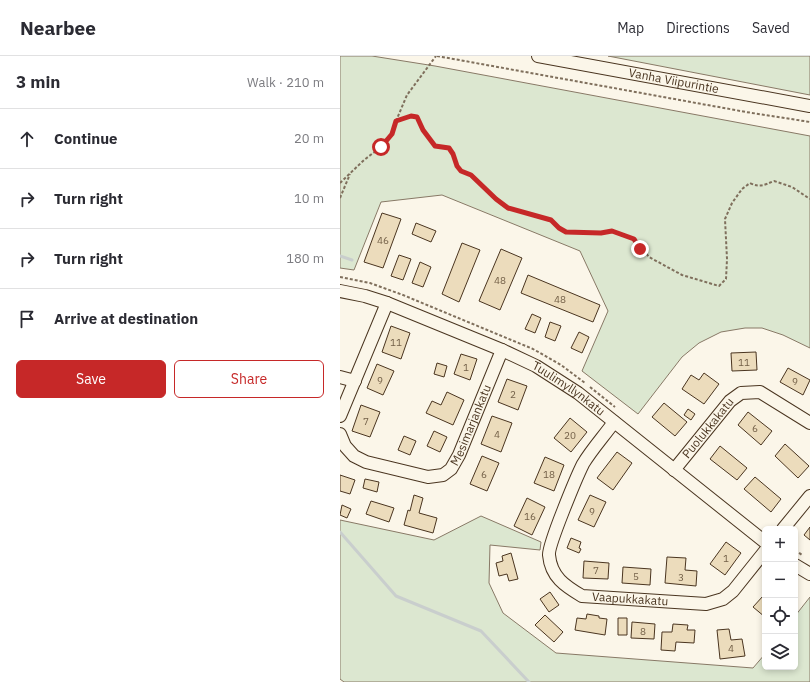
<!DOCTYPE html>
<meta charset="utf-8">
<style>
:root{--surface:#fff;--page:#f7f7f7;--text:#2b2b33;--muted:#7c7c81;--line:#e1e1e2;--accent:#c62828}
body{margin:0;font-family:"IBM Plex Sans",sans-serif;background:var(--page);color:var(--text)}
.controls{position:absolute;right:12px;bottom:12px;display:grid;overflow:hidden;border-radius:6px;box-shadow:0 2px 6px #0003}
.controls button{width:36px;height:36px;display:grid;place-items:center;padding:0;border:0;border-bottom:1px solid var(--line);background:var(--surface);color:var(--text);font:20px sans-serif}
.stop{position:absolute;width:12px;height:12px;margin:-9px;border:3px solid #c62828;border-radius:50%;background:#fff}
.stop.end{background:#c62828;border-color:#fff;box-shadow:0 1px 4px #0008}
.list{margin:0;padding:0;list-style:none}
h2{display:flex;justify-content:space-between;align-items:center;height:52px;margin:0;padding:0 16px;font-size:17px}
h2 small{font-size:13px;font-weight:400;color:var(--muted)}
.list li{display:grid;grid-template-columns:26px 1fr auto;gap:12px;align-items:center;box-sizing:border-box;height:60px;padding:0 16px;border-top:1px solid var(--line)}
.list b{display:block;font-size:15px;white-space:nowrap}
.list em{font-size:13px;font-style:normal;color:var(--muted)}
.actions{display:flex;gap:8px;padding:12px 16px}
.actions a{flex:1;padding:9px 0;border:1px solid var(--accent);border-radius:6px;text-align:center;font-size:14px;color:var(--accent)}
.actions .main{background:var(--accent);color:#fff}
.icon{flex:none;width:22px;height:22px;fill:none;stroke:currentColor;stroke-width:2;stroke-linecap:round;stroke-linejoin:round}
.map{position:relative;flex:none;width:470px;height:626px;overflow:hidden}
header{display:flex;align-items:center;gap:24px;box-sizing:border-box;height:56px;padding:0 20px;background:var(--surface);border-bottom:1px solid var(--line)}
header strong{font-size:19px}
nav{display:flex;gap:22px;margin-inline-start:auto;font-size:14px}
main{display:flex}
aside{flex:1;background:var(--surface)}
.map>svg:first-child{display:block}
.green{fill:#dce7d0;stroke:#887966}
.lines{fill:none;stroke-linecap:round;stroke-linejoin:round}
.stream{stroke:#c9cecd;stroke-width:3}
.building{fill:#ecdcbc;stroke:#4a3520}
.minor-casing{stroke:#4a3520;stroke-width:14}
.path{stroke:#7f6f5c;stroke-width:2;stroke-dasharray:3 2;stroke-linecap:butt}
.minor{stroke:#fbf6e9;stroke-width:12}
.route{stroke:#c62828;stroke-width:5}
.labels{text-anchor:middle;stroke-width:3;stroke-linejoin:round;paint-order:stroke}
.number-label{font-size:10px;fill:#725f47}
.street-label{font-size:12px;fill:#4a3520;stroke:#fbf6e9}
</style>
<header>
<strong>Nearbee</strong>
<nav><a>Map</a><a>Directions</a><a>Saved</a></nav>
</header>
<main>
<aside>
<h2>3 min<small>Walk · 210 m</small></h2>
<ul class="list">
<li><svg class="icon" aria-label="ahead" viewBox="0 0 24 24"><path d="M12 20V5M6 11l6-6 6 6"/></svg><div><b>Continue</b></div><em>20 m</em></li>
<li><svg class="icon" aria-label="right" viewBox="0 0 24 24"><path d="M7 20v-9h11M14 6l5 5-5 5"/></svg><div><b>Turn right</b></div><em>10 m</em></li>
<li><svg class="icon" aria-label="right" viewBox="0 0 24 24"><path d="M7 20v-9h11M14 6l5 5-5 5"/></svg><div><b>Turn right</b></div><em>180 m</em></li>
<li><svg class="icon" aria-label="arrive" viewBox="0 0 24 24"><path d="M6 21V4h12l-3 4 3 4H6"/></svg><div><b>Arrive at destination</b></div></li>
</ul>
<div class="actions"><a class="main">Save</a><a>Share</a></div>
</aside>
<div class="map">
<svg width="470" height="626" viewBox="0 0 470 626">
<rect width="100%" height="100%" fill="#fbf6e9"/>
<path class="green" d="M0,0H32L95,10L470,80V292L443,279L422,272H405L381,276L359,287L342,301L298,358L242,315L268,255L240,195L102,139L41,146L14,214L0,212Z
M268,0H470V39Z
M141,460L201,486L200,494L150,489L149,527L163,557L216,597L413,612L425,598V611H455V560L470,541V626H4L0,623V464L94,484Z"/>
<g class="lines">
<path class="stream" d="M0,200L12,204
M0,476L56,540L141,575L189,626"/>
</g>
<path class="building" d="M42,157L61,163L43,212L24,206Z
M76,167L96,175L91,186L72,178Z
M122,187L140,194L119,246L102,238Z
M161,193L182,202L160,254L139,245Z
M59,199L71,203L63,224L51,220Z
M80,206L91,211L83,231L72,227Z
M188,219L260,249L253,266L181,237Z
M192,258L201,262L195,277L185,273Z
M210,266L221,270L215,285L205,281Z
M51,270L70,277L61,303L42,296Z
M239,276L249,281L242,297L231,292Z
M416,296L417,314L392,315L391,297Z
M121,298L137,303L130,324L114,318Z
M97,307L107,310L104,321L94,318Z
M37,308L54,315L43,339L27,332Z
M448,312L470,324L463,339L440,326Z
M364,317L379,328L364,348L342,333L351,319L359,324Z
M167,323L187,330L178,354L158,346Z
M107,336L124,344L113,369L86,357L92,345L101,349Z
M324,347L347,366L335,380L312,361Z
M21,349L40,356L30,381L12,375Z
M348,353L355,358L351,364L344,359Z
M408,356L432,375L421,389L398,369Z
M152,360L172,367L161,396L141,388Z
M230,362L247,376L231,396L214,382Z
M94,375L107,381L100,396L87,390Z
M64,380L76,385L70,399L58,394Z
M445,388L469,410L458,422L435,400Z
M380,390L407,412L397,424L370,403Z
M277,396L292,407L273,434L257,422Z
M142,400L159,407L147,435L130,428Z
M205,401L224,409L214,435L194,427Z
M0,419L15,424L10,438L0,435Z
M415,421L441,443L431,456L404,433Z
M25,423L39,426L37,436L23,432Z
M74,439L83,442L79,457L97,462L93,477L64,469L68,454L70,455Z
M250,439L266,446L254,471L238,464Z
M187,442L205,451L192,479L174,470Z
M31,445L54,452L49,466L26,458Z
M2,449L11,453L7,462L0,459Z
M470,471V484L464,479Z
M231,482L241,486L239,492L241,493L239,497L227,492Z
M386,486L401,497L385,519L370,508Z
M171,497L178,523L169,525L167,518L159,520L156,507L163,505L162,500Z
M327,501L346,502L345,514L357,515L356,530L325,527Z
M244,505L269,507L268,523L243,522Z
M283,511L311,513L310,529L282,527Z
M210,536L219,549L209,556L200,543Z
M423,540L425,542V561L413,551Z
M247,558L259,560V562L267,563L265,579L235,574L237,562L246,563Z
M205,559L223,576L214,586L195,569Z
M278,562H287V579H278Z
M292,566L315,568L314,583L291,582Z
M333,568L348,569L347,574H355L354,587L336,586L335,595L321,594L322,576H332Z
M389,573L391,584L402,583L405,600L380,603L377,574Z"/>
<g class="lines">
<g class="minor-casing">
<g id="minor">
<path id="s1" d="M198,0L470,50"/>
<path id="s2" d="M0,235L25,240L47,247L162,294L196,310L238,337L425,486"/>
<path d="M0,321L15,325"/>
<path d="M0,360L47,247"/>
<path id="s3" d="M274,366C264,380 252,393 243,408C237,420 208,489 209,499C211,521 225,530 242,540L366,548L383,543L393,535L425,495"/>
<path id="s4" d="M0,378L5,390L14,400L26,406L88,421L103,419L111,413L119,399L162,294"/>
<path id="s5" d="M334,414L390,345L401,337L420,336L470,367"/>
<path d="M443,473L470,440"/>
<path d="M455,509L470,518"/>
</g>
</g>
<path class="path" d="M97,0L406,56L470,66
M56,65L71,60L77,61L83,74L95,90L109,92L113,98L117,110L121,115L131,119L156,143L168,152L211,164L219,172L226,176L261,177L272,175L294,183L309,201L342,219L379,230L386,223L387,203L385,163L392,147L402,133L410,127C420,132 424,129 434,125L452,131L470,143
M0,127L24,104L41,91L52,78L56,65L67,39L96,0
M0,142L10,118
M0,221L30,227L63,239L193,293L221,309L245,327
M250,331L275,351
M455,494L462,499"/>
<use href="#minor" class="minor"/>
</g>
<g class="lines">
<path class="route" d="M41,91L52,78L56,65L71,60L77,61L83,74L95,90L109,92L113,98L117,110L121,115L131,119L156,143L168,152L211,164L219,172L226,176L261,177L272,175L294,183L300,193"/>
</g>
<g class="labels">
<g class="number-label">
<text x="43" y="188">46</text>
<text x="160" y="228">48</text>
<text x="220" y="247">48</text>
<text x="56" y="290">11</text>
<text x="404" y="310">11</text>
<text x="126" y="315">1</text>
<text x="40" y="328">9</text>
<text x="455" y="329">9</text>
<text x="173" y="342">2</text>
<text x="26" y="369">7</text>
<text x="415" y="376">6</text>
<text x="157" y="382">4</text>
<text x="230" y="383">20</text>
<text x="144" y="422">6</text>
<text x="209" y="422">18</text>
<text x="252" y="459">9</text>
<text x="190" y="464">16</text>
<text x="386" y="506">1</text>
<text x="256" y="518">7</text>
<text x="296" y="524">5</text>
<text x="341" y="525">3</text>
<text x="303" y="579">8</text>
<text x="391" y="596">4</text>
</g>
<g class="street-label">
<text dy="4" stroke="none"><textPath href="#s1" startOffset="138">Vanha Viipurintie</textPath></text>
<text dy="4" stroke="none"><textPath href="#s2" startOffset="250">Tuulimyllynkatu</textPath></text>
<text dy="4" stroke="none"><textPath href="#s4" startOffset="177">Mesimarjankatu</textPath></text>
<text dy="4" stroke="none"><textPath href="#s5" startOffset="54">Puolukkakatu</textPath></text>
<text dy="4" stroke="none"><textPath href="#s3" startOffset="253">Vaapukkakatu</textPath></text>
</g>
</g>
</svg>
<div class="controls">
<button>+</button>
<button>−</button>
<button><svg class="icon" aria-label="locate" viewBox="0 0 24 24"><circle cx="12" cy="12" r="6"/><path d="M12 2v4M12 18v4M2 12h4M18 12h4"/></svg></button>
<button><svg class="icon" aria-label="layers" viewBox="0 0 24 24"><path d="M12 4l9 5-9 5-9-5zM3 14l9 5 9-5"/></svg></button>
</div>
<div class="stop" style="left:41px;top:91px"></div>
<div class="stop end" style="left:300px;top:193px"></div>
</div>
</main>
